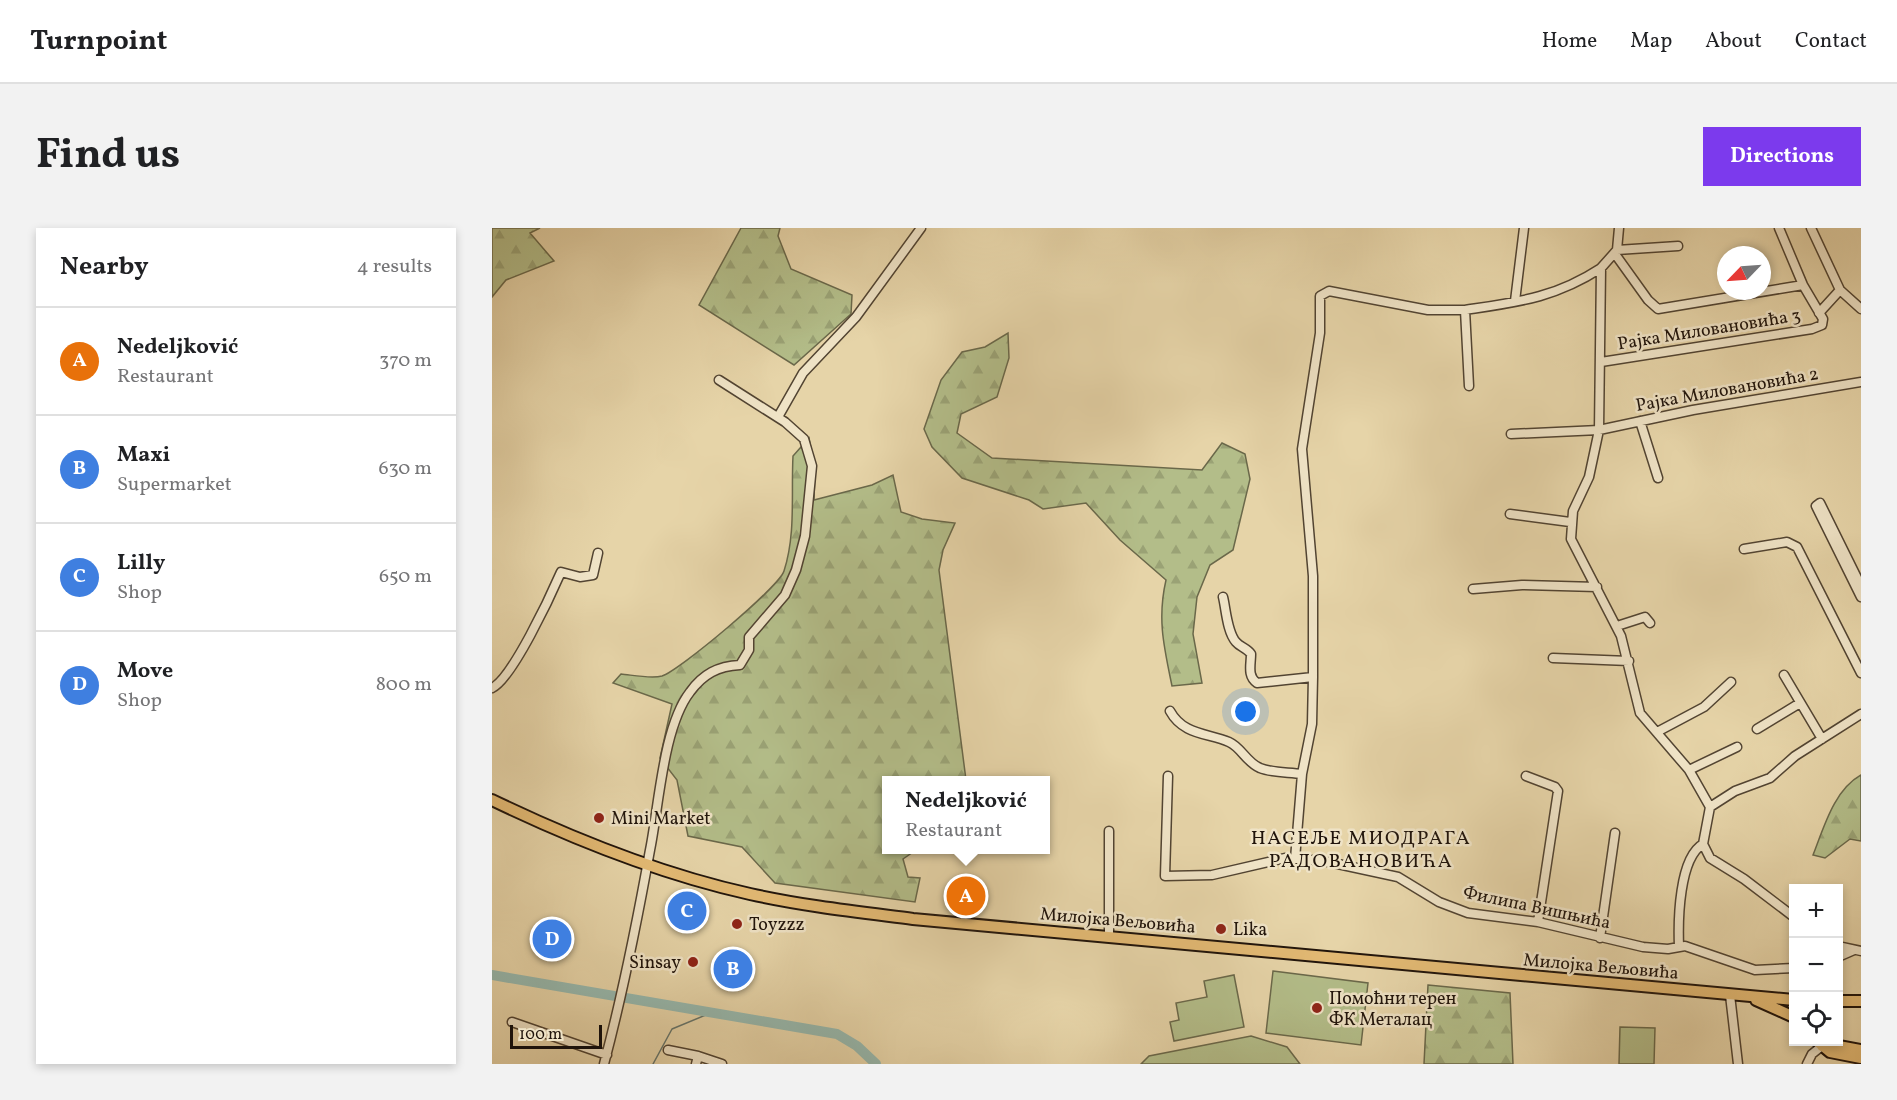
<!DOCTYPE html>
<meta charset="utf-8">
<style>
:root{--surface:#fff;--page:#f2f2f2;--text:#202124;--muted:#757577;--line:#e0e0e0;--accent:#7c3aed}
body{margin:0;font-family:Vollkorn,serif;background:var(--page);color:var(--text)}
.controls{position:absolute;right:18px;bottom:18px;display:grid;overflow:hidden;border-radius:0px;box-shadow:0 3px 9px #0003}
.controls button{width:54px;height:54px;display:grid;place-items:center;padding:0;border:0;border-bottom:2px solid var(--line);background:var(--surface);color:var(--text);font:30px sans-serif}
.compass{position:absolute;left:1225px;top:18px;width:54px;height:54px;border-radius:50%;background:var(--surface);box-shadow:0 3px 9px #0003;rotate:245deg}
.scale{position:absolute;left:18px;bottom:15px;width:92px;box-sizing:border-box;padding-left:6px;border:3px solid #20140b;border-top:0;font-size:16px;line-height:21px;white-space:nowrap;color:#20140b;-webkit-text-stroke:4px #efe3c6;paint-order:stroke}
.you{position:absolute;left:754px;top:484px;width:21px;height:21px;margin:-15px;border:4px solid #fff;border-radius:50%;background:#1a73e8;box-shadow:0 0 0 9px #1a73e833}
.badge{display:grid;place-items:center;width:39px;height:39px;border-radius:50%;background:var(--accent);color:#fff;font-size:20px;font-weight:700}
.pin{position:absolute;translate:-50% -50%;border:3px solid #fff;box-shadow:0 2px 6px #0006}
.popup{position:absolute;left:390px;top:548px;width:168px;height:78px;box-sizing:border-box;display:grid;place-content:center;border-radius:0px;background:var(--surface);filter:drop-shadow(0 2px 4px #0005);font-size:20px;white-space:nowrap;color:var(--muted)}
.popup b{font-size:22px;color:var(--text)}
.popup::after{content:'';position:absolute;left:50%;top:100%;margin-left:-12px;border:12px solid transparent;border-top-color:var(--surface)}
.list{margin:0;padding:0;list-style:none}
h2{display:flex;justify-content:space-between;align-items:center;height:78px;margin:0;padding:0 24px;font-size:26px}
h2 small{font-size:20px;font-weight:400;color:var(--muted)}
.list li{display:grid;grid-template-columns:39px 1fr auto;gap:18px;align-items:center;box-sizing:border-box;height:108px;padding:0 24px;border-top:2px solid var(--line)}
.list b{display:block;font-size:22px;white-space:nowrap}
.list p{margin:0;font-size:20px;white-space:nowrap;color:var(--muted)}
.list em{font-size:20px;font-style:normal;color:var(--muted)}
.icon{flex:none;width:33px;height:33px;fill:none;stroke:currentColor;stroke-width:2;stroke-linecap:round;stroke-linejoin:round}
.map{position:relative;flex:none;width:1369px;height:836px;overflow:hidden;border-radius:0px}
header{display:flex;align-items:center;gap:36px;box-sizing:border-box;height:84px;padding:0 30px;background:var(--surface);border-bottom:2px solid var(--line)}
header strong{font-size:28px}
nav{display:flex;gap:33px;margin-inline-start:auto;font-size:21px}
.intro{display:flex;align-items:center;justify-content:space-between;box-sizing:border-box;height:144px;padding:0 36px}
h1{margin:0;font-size:42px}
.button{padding:15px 27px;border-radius:0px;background:var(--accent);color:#fff;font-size:21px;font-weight:700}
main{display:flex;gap:36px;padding:0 36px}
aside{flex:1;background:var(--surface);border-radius:0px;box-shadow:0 3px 9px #0003}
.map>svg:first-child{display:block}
.forest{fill:url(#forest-firs);stroke:#6a684a;stroke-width:1.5}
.pitch{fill:#b3bd89;stroke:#6a684a;stroke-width:1.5}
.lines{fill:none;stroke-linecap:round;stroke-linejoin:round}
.stream{stroke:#67766c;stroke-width:1.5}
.river{stroke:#97b8ad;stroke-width:10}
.minor-casing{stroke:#524432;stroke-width:11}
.major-casing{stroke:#20140b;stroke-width:14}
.minor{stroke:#efe3c6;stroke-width:8}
.major{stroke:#e3ba74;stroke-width:10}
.poi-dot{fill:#8f2418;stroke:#efe3c6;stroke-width:2}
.labels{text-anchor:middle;stroke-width:5;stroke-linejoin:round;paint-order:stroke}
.street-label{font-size:18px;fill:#20140b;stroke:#efe3c6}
.poi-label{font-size:18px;fill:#20140b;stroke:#efe3c6;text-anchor:start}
.neighbourhood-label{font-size:20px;letter-spacing:1.5px;fill:#20140b;stroke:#efe3c6}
</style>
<header>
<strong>Turnpoint</strong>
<nav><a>Home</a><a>Map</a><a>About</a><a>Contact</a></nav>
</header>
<div class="intro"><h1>Find us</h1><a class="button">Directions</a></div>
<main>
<aside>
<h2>Nearby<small>4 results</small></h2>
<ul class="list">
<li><span class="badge" style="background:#e8710a">A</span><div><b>Nedeljković</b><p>Restaurant</p></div><em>370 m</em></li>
<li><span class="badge" style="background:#3f7fe0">B</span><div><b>Maxi</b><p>Supermarket</p></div><em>630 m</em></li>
<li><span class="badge" style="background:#3f7fe0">C</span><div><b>Lilly</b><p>Shop</p></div><em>650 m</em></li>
<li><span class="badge" style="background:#3f7fe0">D</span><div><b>Move</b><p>Shop</p></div><em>800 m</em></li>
</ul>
</aside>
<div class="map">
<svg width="1369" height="836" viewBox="0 0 1369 836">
<defs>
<pattern id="forest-firs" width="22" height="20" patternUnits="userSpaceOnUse" patternTransform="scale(1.5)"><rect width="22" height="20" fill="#b3bd89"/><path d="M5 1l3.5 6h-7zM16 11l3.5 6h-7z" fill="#9aa275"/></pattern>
</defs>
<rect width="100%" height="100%" fill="#e6d4a8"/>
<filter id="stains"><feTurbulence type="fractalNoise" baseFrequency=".00333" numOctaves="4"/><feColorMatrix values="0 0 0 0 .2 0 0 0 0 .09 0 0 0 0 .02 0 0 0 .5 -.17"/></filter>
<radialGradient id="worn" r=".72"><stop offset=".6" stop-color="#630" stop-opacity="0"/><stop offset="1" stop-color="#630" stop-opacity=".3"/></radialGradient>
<path class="forest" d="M0,0H48L38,5L62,33L14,52L0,69Z
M249,0H288L286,8L299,41L360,67L359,86L302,137L207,77Z
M516,105L517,130L505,169L469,186L465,205L500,230L710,242L730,215L753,226L758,251L741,322L718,337L705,369L701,406L710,455L680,458C672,419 665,391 674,352L628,312L594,275L551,281L537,272L470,250L440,219L432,201L449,152L470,124L493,119Z
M317,210L323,243L322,272L380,257L401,247L409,284L430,291L463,295L451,322L447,342L474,552H394V622H424L411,631L416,649L428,650L423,674L283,655L250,619L196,608L185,552L168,530L180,476L121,455L129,446C140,447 159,451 170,448C188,442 287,359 292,343C304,306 299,266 301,228Z
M1369,547V613L1358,611L1333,630L1321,627C1332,599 1342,562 1369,547Z
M936,757L1018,765L1021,836H932Z"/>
<path class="pitch" d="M781,743L876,755L869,817L774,805Z
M742,747L752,799L682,813L678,794L687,792L684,775L715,769L712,753Z
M1128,799L1163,800L1162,836H1127Z
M759,808L795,819L808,836H649L657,828Z"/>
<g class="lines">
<path class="stream" d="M161,836L180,801L221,784"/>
<path class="river" d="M0,747L345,806L365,818L384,836"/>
<g class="minor-casing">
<path id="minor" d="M1127,0L1125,22L1109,40L1107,202L1097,249L1081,283L1079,311L1129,408L1148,485L1197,542L1218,579L1211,616L1218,630L1252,651L1302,689
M1319,0L1348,62
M1125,22L1186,18
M1123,26L1156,72L1166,81L1311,57
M1023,73L1032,0
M1327,85L1348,62L1369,81
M1109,134L1320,101L1330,97L1331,91L1311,57L1287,0
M977,158L973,82C1026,74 1063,70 1109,40
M286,189L311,145L364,89L429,0
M1148,193L1166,250
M1019,206L1107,202L1201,182L1369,154
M1018,286L1078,294
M1252,321L1295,314L1305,319L1369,445
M1369,358L1328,275L1324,278L1369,369
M981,361L1030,357L1105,359
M731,369C734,381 735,404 744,414C748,419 755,420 759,426C759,437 755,448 765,455L821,449
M1125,398L1153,389L1158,395
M1061,430L1137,433
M1292,447L1330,511
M0,460C20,451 59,367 69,344L88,349L101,347L106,325
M678,483C691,507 716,505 737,514C749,519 755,535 768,540C780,545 797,544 810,546
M1265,501L1308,475
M1165,504L1212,479L1239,454
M1197,542L1245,519
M676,548L673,648L720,647L793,630L832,633L906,649L947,674L976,685L1046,694L1151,719L1176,721L1193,718L1263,742L1302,740
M1034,548L1063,559L1066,563L1046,694
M1218,579L1243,563L1278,550L1303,528L1369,486
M803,631L810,546L820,496L821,449V348L810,221L828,105V68L837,63L936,82H973
M617,708V603
M1108,710L1123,605
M1187,718C1186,692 1187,630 1211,616
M1346,718L1369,723
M1346,729L1362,722
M1238,767L1246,836
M20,794L115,827
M176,822L206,828L204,836
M206,828L230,836
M112,836C131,765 145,694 158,622C167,578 171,499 198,464C211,446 226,438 248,437L257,422V409L293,367L304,342L313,308L320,238L312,211L293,194L227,152
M1315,836L1320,826L1330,818"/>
</g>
<g class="major-casing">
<path id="major" d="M0,572C83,612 168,646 258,666C312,678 367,684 421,691L1302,772
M1264,772L1302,789
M1346,773H1369
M1326,814L1338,824L1369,830
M1330,818L1336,816L1369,822"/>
</g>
<use href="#minor" class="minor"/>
<use href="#major" class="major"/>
</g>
<g class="poi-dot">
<circle cx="107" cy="590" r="6"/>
<circle cx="245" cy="696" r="6"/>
<circle cx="729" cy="701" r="6"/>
<circle cx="201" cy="734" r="6"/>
<circle cx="825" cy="780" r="6"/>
</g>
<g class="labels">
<g class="street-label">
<text transform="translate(1217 101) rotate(-9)" y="6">Рајка Миловановића 3</text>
<text transform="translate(1235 161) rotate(-10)" y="6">Рајка Миловановића 2</text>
<text transform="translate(1045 679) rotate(12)" y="6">Филипа Вишњића</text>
<text transform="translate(626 692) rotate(5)" y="6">Милојка Вељовића</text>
<text transform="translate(1109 738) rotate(5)" y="6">Милојка Вељовића</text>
</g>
<g class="poi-label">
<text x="119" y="596">Mini Market</text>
<text x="257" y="702">Toyzzz</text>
<text x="741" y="707">Lika</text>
<text x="189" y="740" text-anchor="end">Sinsay</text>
<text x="837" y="776">Помоћни терен<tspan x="837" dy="21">ФК Металац</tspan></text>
</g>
<g class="neighbourhood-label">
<text x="869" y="616">НАСЕЉЕ МИОДРАГА<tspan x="869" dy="23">РАДОВАНОВИЋА</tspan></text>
</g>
</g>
<rect width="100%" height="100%" filter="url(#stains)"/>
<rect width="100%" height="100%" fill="url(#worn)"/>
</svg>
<div class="controls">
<button>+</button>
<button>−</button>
<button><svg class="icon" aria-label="locate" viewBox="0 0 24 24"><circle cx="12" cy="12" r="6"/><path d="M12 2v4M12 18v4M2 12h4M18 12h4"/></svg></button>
</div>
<svg class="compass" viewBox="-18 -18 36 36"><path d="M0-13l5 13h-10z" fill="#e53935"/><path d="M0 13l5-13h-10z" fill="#757577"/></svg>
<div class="scale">100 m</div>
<div class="you"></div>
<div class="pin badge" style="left:474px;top:668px;background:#e8710a">A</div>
<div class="popup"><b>Nedeljković</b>Restaurant</div>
<div class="pin badge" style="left:241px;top:741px;background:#3f7fe0">B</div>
<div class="pin badge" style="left:195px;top:683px;background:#3f7fe0">C</div>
<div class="pin badge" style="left:60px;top:711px;background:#3f7fe0">D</div>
</div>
</main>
